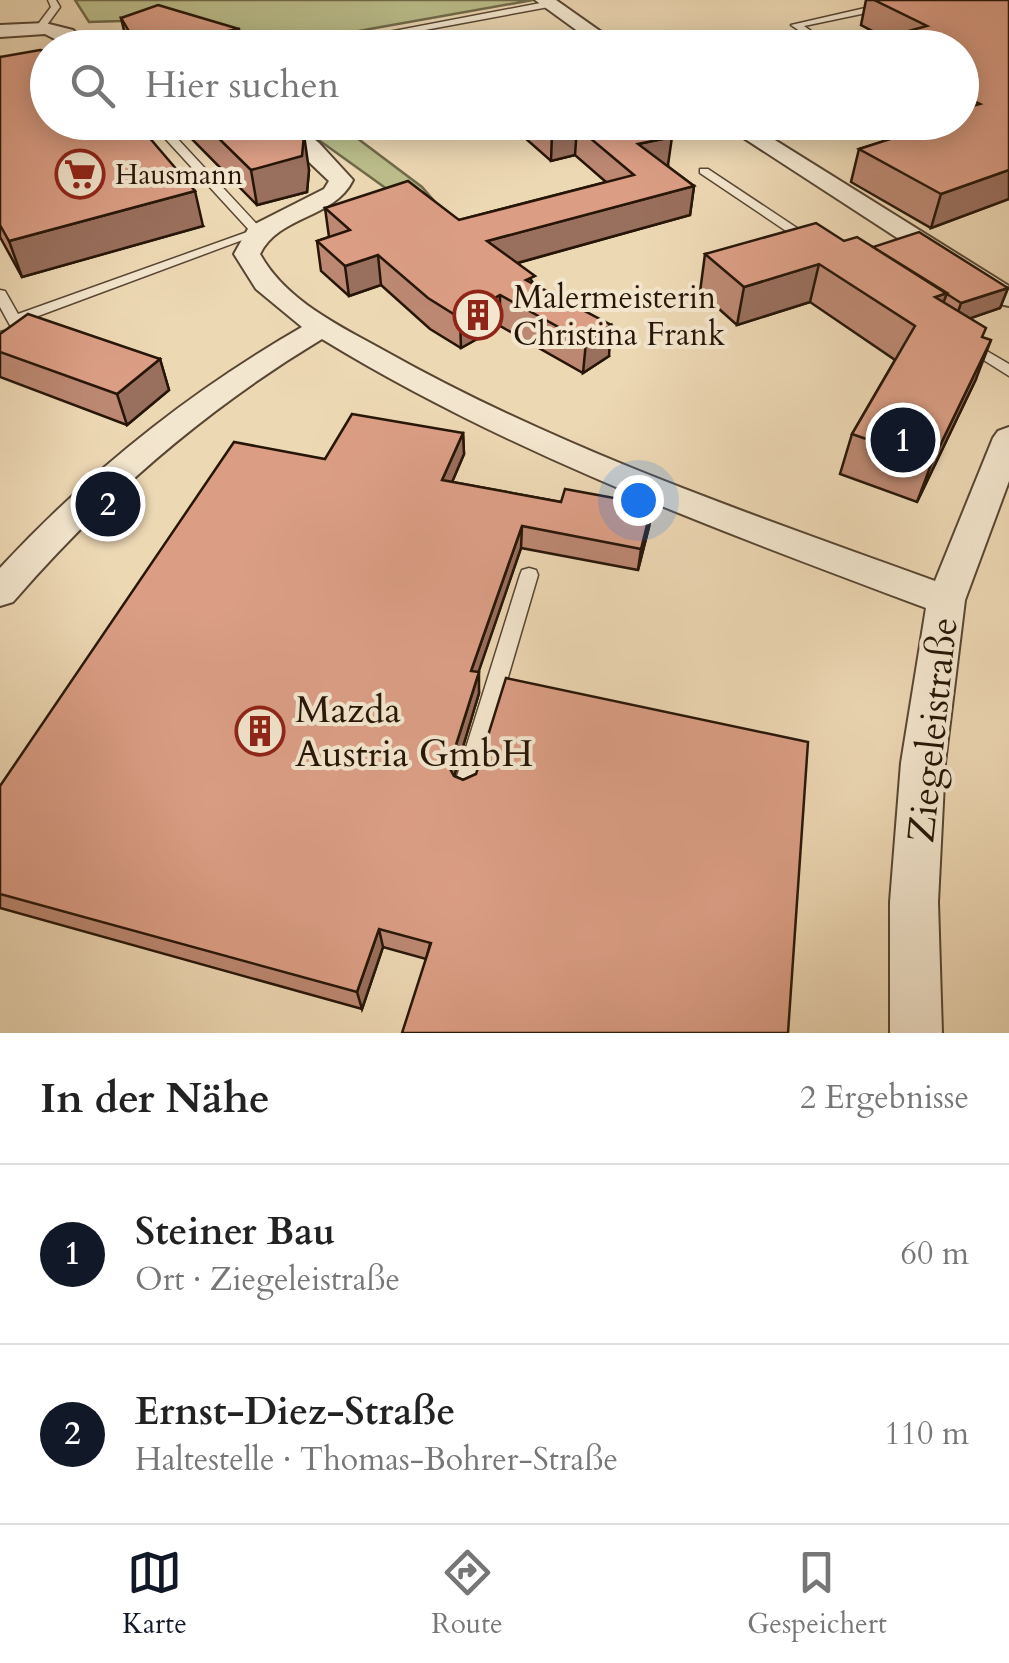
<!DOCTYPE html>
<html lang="de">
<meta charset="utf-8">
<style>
:root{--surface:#fff;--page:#f6f6f6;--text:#222;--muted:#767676;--line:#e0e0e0;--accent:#111827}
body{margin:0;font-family:Cardo,serif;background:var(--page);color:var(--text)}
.you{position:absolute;left:638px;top:500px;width:35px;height:35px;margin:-25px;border:8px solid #fff;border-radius:50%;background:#1a73e8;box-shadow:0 0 0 15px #1a73e833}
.badge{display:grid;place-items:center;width:65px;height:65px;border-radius:50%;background:var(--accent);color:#fff;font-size:32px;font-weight:700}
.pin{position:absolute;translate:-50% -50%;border:5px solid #fff;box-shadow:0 2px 10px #0006}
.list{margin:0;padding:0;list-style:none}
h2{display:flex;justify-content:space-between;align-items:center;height:130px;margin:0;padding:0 40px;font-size:42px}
h2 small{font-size:32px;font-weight:400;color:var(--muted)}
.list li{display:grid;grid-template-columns:65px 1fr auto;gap:30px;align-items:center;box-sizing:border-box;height:180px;padding:0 40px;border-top:2px solid var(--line)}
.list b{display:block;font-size:38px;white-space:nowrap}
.list p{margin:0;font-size:32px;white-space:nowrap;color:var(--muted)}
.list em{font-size:32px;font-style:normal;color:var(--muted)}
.icon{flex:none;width:55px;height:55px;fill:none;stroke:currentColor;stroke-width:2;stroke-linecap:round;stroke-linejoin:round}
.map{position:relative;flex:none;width:1009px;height:1033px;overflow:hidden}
.search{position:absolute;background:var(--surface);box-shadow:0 5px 25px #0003;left:30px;right:30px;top:30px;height:110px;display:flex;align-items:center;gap:25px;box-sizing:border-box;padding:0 35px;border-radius:55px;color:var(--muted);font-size:38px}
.sheet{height:490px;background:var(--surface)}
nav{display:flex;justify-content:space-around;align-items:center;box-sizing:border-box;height:140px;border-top:2px solid var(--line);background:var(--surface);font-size:28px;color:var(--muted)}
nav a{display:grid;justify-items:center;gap:5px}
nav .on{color:var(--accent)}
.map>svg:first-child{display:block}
.green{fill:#bbbe8b;stroke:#716a4a;stroke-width:2.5}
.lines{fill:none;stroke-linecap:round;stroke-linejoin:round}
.service-casing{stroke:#584633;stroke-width:3}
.minor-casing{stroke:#584633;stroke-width:4}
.service{fill:#f3e6ce;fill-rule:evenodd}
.minor{fill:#f3e6ce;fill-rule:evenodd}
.wall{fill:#bc8872;stroke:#271608;stroke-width:2.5}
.shaded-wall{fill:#996f5d;stroke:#271608;stroke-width:2.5}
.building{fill:#db9e85;stroke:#271608;stroke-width:2.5}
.labels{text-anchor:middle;stroke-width:8;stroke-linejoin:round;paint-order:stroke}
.far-poi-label{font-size:28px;fill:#271608;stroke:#f3e6ce;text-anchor:start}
.poi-label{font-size:32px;fill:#271608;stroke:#f3e6ce;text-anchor:start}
.near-poi-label{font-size:38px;fill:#271608;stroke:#f3e6ce;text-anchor:start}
.near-street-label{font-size:38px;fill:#271608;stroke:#f3e6ce}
</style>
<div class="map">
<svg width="1009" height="1033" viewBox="0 0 1009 1033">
<rect width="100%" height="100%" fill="#edd8b4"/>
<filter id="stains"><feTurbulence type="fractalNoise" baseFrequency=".002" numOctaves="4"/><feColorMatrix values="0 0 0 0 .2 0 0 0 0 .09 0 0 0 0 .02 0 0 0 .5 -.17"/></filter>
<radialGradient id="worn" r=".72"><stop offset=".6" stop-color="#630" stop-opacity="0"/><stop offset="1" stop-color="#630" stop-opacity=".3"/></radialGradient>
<path class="green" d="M75,0H533L269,47L248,48L155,20L89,22Z
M295,123H337L422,187L455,225L451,235Z"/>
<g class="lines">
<g class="service-casing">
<path id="service" d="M48,0H56L60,7L44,29H38L36,27L51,7Z
M551,1L554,6L328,48H305Z
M887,3L890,8L804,26L835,48H824L791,25Z
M150,122H162L264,232L22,322L27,331L25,334L0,341V332L12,329L0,307V290L5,291L18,314L250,231Z
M700,169H708L818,242L812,246L807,245L700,173Z
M968,340L1009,364V376L963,347V341Z
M529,568L536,570L538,575L476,786L473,793L465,796L457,793L454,786L520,575L522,570Z"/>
</g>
<g class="minor-casing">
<path id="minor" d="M535,0H556L624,48H601Z
M45,23L73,30L92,48H72L45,34L0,37V25Z
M267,122H292L319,143L353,180C334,219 279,215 260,254C286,301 340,326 385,351C559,449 747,513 935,581L993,438L998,431L1009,427V481L965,600L945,763L938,902L942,1033H890V902L901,763L926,608C719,530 512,455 322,339C204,410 103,498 13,602L0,606V568C89,472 189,392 302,327L256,289L234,254L249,227L324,189L329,181Z
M719,122H746L1009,286V306L999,304Z"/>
</g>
<use href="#service" class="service"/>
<use href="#minor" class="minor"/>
</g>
<path class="wall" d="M866,0H1009V199L931,228L851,182L859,149L936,125V122H962V48L884,37L861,25Z
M121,18L243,48H130L127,43Z
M0,57L203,226L22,277L0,237Z
M175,122H289L309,170L307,192L257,205Z
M526,122H653L668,165H666L694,186L690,215L518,263L535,285L609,356L583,373L500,326L461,348L430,329L381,285L349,296L321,271L317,241L329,237L325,208L459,220L606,182L575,155L551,161L525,138Z
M774,122H816L788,132Z
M844,241L873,247L1008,288L1000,308L970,318L983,338L976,379L917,502L840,474L852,434L895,360L810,302L737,325L700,292L705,254Z
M0,334L160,359L169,390L127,425L0,377Z
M463,433L464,454L452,482L561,502L652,505L649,527L638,570L521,548L478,672L479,693L454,776L463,780L476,774L426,959L383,947L362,1009L0,908V786L325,459Z"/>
<path class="shaded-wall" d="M239,29L243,48H151L150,45Z
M790,122H816L788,132Z
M577,127L575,155L551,161L552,133Z
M304,135L309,170L307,192L257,205L251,170Z
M672,137L668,165L635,173L638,144Z
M1009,170V199L931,228L941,194Z
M694,186L690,215L488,271L487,241Z
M195,191L203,226L22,277L9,241Z
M378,255L381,285L349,296L345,266Z
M819,264L810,302L737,325L744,287Z
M1008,288L1000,308L954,324L961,303Z
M947,293L933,331L935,297Z
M500,295V326L461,348L460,318Z
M611,325L609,356L583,373L586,342Z
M991,340L976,379L917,502L932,462Z
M160,359L169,390L127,425L117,394Z
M463,433L464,454L444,501L442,480Z
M652,505L649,527L638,570L641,549Z
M522,526L521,548L472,691L471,671Z
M479,672V693L451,787L449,767Z
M379,929L383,947L362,1009L357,992Z"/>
<path class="building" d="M874,0H1009V170L941,194L859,149L943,122H962V109L980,104L962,95V48H846L927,26Z
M158,5L239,29L150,45L134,40L121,18Z
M809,39L825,48H767Z
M40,50L48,51V122H136L195,191L9,241L0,225V57Z
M202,122H289L304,135L302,156L251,170Z
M540,122H653L672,137L638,144L694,186L487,241L535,276L526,280L611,325L586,342L500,295L460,318L428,298L378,255L345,266L317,241L350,230L325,208L408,181L459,220L634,175L577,127L552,133Z
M816,223L844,241L857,237L947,293L935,297L986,328L982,337L991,340L932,462L852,434L915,326L819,264L744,287L705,254Z
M919,232L1008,288L961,303L873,247Z
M28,314L160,359L117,394L0,352V334Z
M352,414L463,433L442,480L561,502L565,489L652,505L641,549L522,526L471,671L479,672L449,767L454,776L463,780L476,774L506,678L808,742L788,1033H402L431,943L379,929L357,992L0,894V786L234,442L325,459Z"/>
<defs>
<g id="supermarket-ring" transform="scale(2.5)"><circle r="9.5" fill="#f3e6ce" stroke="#8f2418" stroke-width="1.5"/><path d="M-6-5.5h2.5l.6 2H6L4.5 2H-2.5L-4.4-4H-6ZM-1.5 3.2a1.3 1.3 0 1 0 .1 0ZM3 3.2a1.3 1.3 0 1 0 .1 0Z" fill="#8f2418"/></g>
<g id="building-ring" transform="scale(2.5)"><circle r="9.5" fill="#f3e6ce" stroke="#8f2418" stroke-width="1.5"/><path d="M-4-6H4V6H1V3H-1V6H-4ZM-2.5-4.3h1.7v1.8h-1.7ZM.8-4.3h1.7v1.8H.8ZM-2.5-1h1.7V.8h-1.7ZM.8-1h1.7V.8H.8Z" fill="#8f2418"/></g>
</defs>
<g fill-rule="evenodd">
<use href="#supermarket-ring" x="80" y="174"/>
<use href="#building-ring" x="478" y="315"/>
<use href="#building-ring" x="260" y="731"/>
</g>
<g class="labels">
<g class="far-poi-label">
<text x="115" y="184">Hausmann</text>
</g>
<g class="poi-label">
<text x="513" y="308">Malermeisterin<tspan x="513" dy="37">Christina Frank</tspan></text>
</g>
<g class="near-poi-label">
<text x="295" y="722">Mazda<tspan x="295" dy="44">Austria GmbH</tspan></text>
</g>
<g class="near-street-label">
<text transform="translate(932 730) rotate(-84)" y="13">Ziegeleistraße</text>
</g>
</g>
<rect width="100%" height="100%" filter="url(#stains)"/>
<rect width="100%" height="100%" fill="url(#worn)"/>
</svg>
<div class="you"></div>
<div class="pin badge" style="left:903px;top:440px">1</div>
<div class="pin badge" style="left:108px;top:504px">2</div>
<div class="search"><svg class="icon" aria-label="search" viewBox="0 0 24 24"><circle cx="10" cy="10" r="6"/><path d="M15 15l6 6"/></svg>Hier suchen</div>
</div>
<section class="sheet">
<h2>In der Nähe<small>2 Ergebnisse</small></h2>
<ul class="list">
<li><span class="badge">1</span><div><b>Steiner Bau</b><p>Ort · Ziegeleistraße</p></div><em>60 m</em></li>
<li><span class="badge">2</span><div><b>Ernst-Diez-Straße</b><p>Haltestelle · Thomas-Bohrer-Straße</p></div><em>110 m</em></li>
</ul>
</section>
<nav>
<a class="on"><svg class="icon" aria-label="map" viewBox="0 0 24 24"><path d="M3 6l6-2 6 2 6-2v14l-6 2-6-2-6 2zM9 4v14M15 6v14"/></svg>Karte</a>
<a><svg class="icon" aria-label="directions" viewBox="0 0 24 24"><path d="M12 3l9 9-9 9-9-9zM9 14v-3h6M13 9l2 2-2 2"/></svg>Route</a>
<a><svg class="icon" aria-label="saved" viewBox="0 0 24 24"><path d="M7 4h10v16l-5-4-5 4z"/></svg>Gespeichert</a>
</nav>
